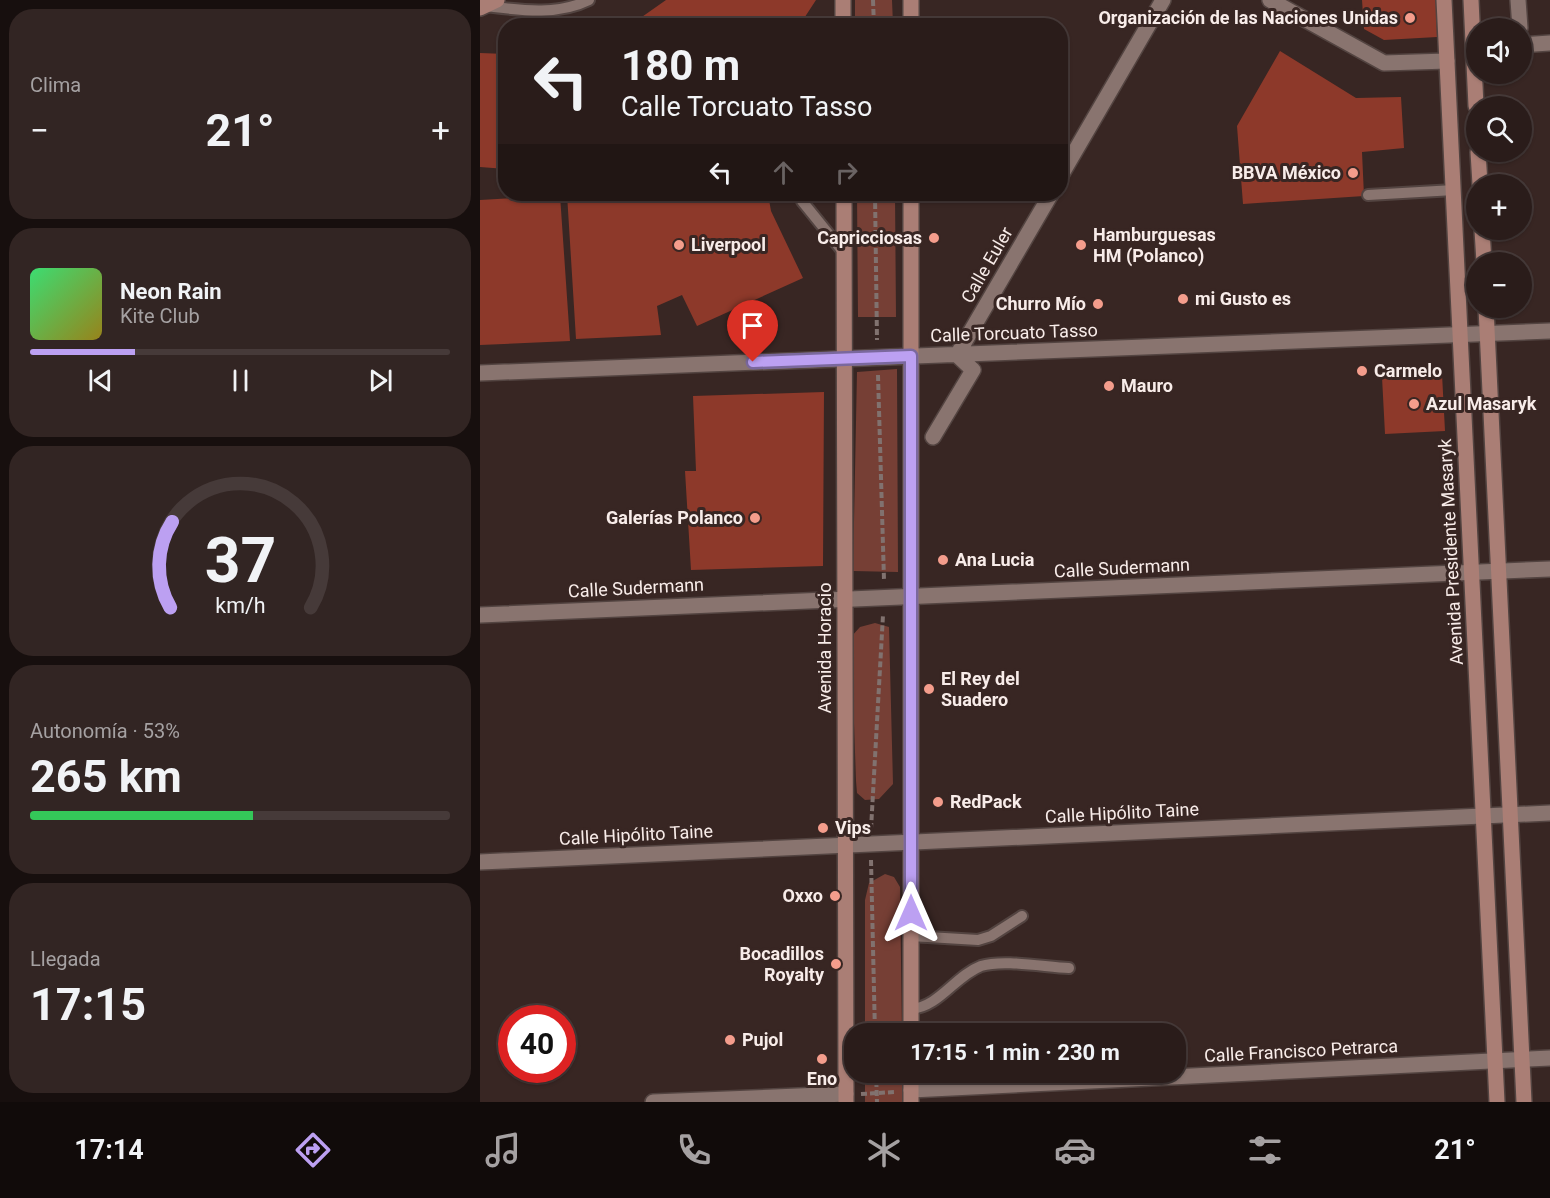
<!DOCTYPE html>
<html lang="es">
<head>
<meta charset="utf-8">
<style>
  body { margin:0; font-family:Roboto,sans-serif; background:#322523; color:#f1f3f6; height:100vh; display:flex; flex-direction:column; font-size:22px; white-space:nowrap }
  * { box-sizing:border-box; margin:0 }
  p { font-size:20px; color:#a5a1a2 }
  .icon { flex:none; width:33px; height:33px; fill:none; stroke:currentColor; stroke-width:2; stroke-linecap:round; stroke-linejoin:round }
  .map { position:relative; flex:1; overflow:hidden }
  .panel { display:flex; flex-direction:column; gap:9px; padding:9px; background:#170f0e; width:480px }
  .panel>* { flex:none }
  .top-card { position:absolute; left:18px; top:18px; width:570px; height:183px; border-radius:24px; box-shadow:0 2px 4px #0004,0 0 0 2px #463a39; background:#2a1c1a; color:#f1f3f6; overflow:hidden }
  .fabs { position:absolute; left:986px; top:18px; display:grid; gap:12px }
  .fabs a { display:grid; place-items:center; width:66px; height:66px; border-radius:50%; background:#2a1c1a; box-shadow:0 2px 4px #0004,0 0 0 2px #463a39; font-size:30px }
  .speed { position:absolute; left:18px; top:1005px; display:flex; gap:12px; font-size:30px; font-weight:700; text-align:center }
  .speed>* { display:grid; place-content:center; width:78px; height:78px; border-radius:50%; background:#2a1c1a; box-shadow:0 2px 4px #0004,0 0 0 2px #463a39; line-height:1 }
  .speed .limit { border:9px solid #d22; background:#fff; color:#111 }
  .pin { position:absolute; display:grid; place-items:center; width:51px; height:51px; color:#fff; margin:-62px -26px; border-radius:50% 50% 50% 0; rotate:-45deg; box-shadow:0 0 6px #0007 }
  .pin .icon { rotate:45deg }
  .me { position:absolute; width:66px; margin:-33px; rotate:0deg; stroke-linejoin:round; filter:drop-shadow(0 0 4px #0008) }
  .turn { display:flex; align-items:center; gap:21px; height:126px; padding:0 24px; font-size:27px }
  .turn .icon { width:78px; height:78px; stroke-width:2.5 }
  .turn b { display:block; font-size:42px; line-height:51px }
  .lanes { display:flex; align-items:center; height:57px; padding:0 24px; background:#0003; justify-content:center; gap:30px; direction:ltr }
  .lanes .off { opacity:.35 }
  .big { font-size:45px; font-weight:700; line-height:1.1 }
  .panel .widget { flex:1; display:flex; flex-direction:column; justify-content:center; gap:9px; min-width:0; padding:0 21px; border-radius:24px; background:#322523 }
  .panel .dial { align-items:center; gap:0 }
  .dial svg { height:156px; overflow:visible; fill:none; stroke:#463a39; stroke-width:7; stroke-linecap:round; text-anchor:middle }
  .dial text { fill:#f1f3f6; stroke:none }
  .song { display:flex; align-items:center; gap:18px }
  .cover { width:72px; height:72px; border-radius:9px; background:linear-gradient(135deg,hsl(140 70% 55%),hsl(50 70% 35%)) }
  .played { height:6px; border-radius:3px; background:linear-gradient(90deg,#bca0f2 25%,#463a39 25%) }
  .keys { display:flex; justify-content:space-around; direction:ltr }
  .heat { display:flex; justify-content:space-between; align-items:center; font-size:33px; direction:ltr }
  .charge { height:9px; border-radius:4px; background:linear-gradient(90deg,#34c759 53%,#463a39 0) }
  .trip { position:absolute; left:364px; top:1023px; width:342px; height:60px; border-radius:24px; background:#2a1c1a; box-shadow:0 2px 4px #0004,0 0 0 2px #463a39; font-weight:700; line-height:60px; text-align:center }
  .tabs { display:flex; height:96px; justify-content:space-around; align-items:center; background:#110b0a; color:#a5a1a2 }
  .tabs .icon { width:42px; height:42px }
  .tabs .selected { color:#bca0f2 }
  .tabs b { font-size:27px; color:#f1f3f6 }
  main { display:flex; flex:1; min-height:0 }
  .map>svg:first-child { display:block }
  .green { fill:#763f35 }
  .building { fill:#8d392a }
  .lines { fill:none; stroke-linecap:round; stroke-linejoin:round }
  .lane-casing { stroke:#534441; stroke-width:14 }
  .street-casing { stroke:#534441; stroke-width:18 }
  .secondary-casing { stroke:#534441; stroke-width:18 }
  .path { stroke:#81726f; stroke-width:4; stroke-dasharray:6 3; stroke-linecap:butt }
  .lane { stroke:#89746f; stroke-width:10 }
  .street { stroke:#89746f; stroke-width:15 }
  .secondary { stroke:#aa7e75; stroke-width:15 }
  .route-casing { stroke:#7a689d; stroke-width:15 }
  .route { stroke:#bca0f2; stroke-width:10 }
  .poi-dot { fill:#f49d8c; stroke:#382623; stroke-width:2 }
  .labels { text-anchor:middle; stroke-width:6; stroke-linejoin:round; paint-order:stroke }
  .poi-label { font-size:18px; font-weight:bold; fill:#f8ece9; stroke:#382623; text-anchor:start }
  .street-label { font-size:18px; fill:#f8ece9; stroke:#382623 }
</style>
</head>
<body>
<main>
<section class="panel">
<div class="widget"><p>Clima</p>
<div class="heat"><a>−</a><b class="big">21°</b><a>+</a></div>
</div>
<div class="widget">
<div class="song"><i class="cover"></i><div><b>Neon Rain</b><p>Kite Club</p></div></div>
<div class="played"></div>
<div class="keys"><svg class="icon" aria-label="previous" viewBox="0 0 24 24"><path d="M18 5L8 12l10 7zM5 5v14"/></svg><svg class="icon" aria-label="pause" viewBox="0 0 24 24"><path d="M8 5v14M16 5v14"/></svg><svg class="icon" aria-label="next" viewBox="0 0 24 24"><path d="M6 5l10 7-10 7zM19 5v14"/></svg></div>
</div>
<div class="widget dial"><svg viewBox="0 0 100 80">
<path d="M14 69A42 42 0 1 1 86 69"/>
<path d="M14 69A42 42 0 0 1 15 25" stroke="#bca0f2"/>
<text x="50" y="56" font-size="32" font-weight="700">37</text>
<text x="50" y="72" font-size="11">km/h</text>
</svg></div>
<div class="widget"><p>Autonomía · 53%</p><b class="big">265 km</b><div class="charge"></div></div>
<div class="widget"><p>Llegada</p><b class="big">17:15</b></div>
</section>
<div class="map">
<svg width="1070" height="1102" viewBox="0 0 1070 1102">
  <rect width="100%" height="100%" fill="#382623"/>
  <!-- green -->
  <path class="green" d="M375 0H412L413 25H375Z
    M377 194H415L416 317H378Z
    M417 369 418 572 373 571 377 372Z
    M395 623 409 627 413 784 399 799 385 800 377 793 376 781 371 637 380 627Z
    M405 874 414 877 420 887 422 1033H385V900L389 883Z
    M385 1073H422V1102H385Z"/>
  <!-- building -->
  <path class="building" d="M186 0H336L319 26H149Z
    M882 0H956L957 37 904 40 884 29Z
    M800 51 876 98 921 97 924 148 882 152 884 196 763 204 757 126Z
    M0 53 26 54V169L0 167Z
    M87 194H288L291 211 323 278 217 326 202 295 177 306 181 335 96 339Z
    M80 195 90 341 0 345V200Z
    M962 374 965 431 905 434 902 377Z
    M344 392 343 566 211 570 205 471H216L213 396Z"/>
  <g class="lines">
    <defs>
      <path id="lane" d="M5 6C39 10 77 16 109 0
        M320 194 322 201 364 253
        M888 195 974 190
        M431 936 498 940 511 936 542 916
        M431 1009C459 1007 475 976 501 966 523 959 565 967 589 968"/>
      <path id="street" d="M790 0 904 63 967 61
        M1038 0 1040 28
        M1041 45 1070 43
        M580 177 683 0
        M0 373 1070 331
        M453 437 493 370 477 355 571 194
        M0 615 1070 569
        M0 862 1070 813
        M431 1090 1070 1058
        M173 1102 366 1094"/>
      <path id="secondary" d="M363 0V26
        M431 0V26
        M964 0 1017 1102
        M991 0 996 106
        M0 8 17 0
        M998 152 1000 184
        M364 194 366 1102
        M431 194V1034
        M1002 230 1004 262
        M1006 308 1044 1102
        M431 1102V1072"/>
    </defs>
    <!-- lane casing -->
    <use href="#lane" class="lane-casing"/>
    <!-- street casing -->
    <use href="#street" class="street-casing"/>
    <!-- secondary casing -->
    <use href="#secondary" class="secondary-casing"/>
    <!-- path -->
    <path class="path" d="M393 0 394 26
      M395 194 397 340
      M398 375 404 580
      M391 829 403 615
      M391 860 395 1034
      M396 1072 397 1102
      M381 1094 415 1092"/>
    <!-- lane -->
    <use href="#lane" class="lane"/>
    <!-- street -->
    <use href="#street" class="street"/>
    <!-- secondary -->
    <use href="#secondary" class="secondary"/>
  </g>
  <g class="lines">
    <defs>
      <path id="route" d="M273 362 431 356V913"/>
    </defs>
    <!-- route casing -->
    <use href="#route" class="route-casing"/>
    <!-- route -->
    <use href="#route" class="route"/>
  </g>
  <!-- markers -->
  <g class="poi-dot">
    <circle cx="930" cy="18" r="6"/>
    <circle cx="873" cy="173" r="6"/>
    <circle cx="454" cy="238" r="6"/>
    <circle cx="199" cy="245" r="6"/>
    <circle cx="601" cy="245" r="6"/>
    <circle cx="703" cy="299" r="6"/>
    <circle cx="618" cy="304" r="6"/>
    <circle cx="882" cy="371" r="6"/>
    <circle cx="629" cy="386" r="6"/>
    <circle cx="934" cy="404" r="6"/>
    <circle cx="275" cy="518" r="6"/>
    <circle cx="463" cy="560" r="6"/>
    <circle cx="449" cy="689" r="6"/>
    <circle cx="458" cy="802" r="6"/>
    <circle cx="343" cy="828" r="6"/>
    <circle cx="355" cy="896" r="6"/>
    <circle cx="356" cy="964" r="6"/>
    <circle cx="250" cy="1040" r="6"/>
    <circle cx="342" cy="1059" r="6"/>
  </g>
  <g class="labels">
    <!-- poi labels -->
    <g class="poi-label">
      <text x="918" y="24" text-anchor="end">Organización de las Naciones Unidas</text>
      <text x="861" y="179" text-anchor="end">BBVA México</text>
      <text x="613" y="241">Hamburguesas<tspan x="613" dy="21">HM (Polanco)</tspan></text>
      <text x="442" y="244" text-anchor="end">Capricciosas</text>
      <text x="211" y="251">Liverpool</text>
      <text x="715" y="305">mi Gusto es</text>
      <text x="606" y="310" text-anchor="end">Churro Mío</text>
      <text x="894" y="377">Carmelo</text>
      <text x="641" y="392">Mauro</text>
      <text x="946" y="410">Azul Masaryk</text>
      <text x="263" y="524" text-anchor="end">Galerías Polanco</text>
      <text x="475" y="566">Ana Lucia</text>
      <text x="461" y="685">El Rey del<tspan x="461" dy="21">Suadero</tspan></text>
      <text x="470" y="808">RedPack</text>
      <text x="355" y="834">Vips</text>
      <text x="343" y="902" text-anchor="end">Oxxo</text>
      <text x="344" y="960" text-anchor="end">Bocadillos<tspan x="344" dy="21">Royalty</tspan></text>
      <text x="262" y="1046">Pujol</text>
      <text x="342" y="1085" text-anchor="middle">Eno</text>
    </g>
    <!-- street labels -->
    <g class="street-label">
      <text transform="translate(507 265) rotate(-60)" y="6">Calle Euler</text>
      <text transform="translate(534 333) rotate(-2)" y="6">Calle Torcuato Tasso</text>
      <text transform="translate(971 552) rotate(-93)" y="6">Avenida Presidente Masaryk</text>
      <text transform="translate(642 568) rotate(-3)" y="6">Calle Sudermann</text>
      <text transform="translate(156 588) rotate(-3)" y="6">Calle Sudermann</text>
      <text transform="translate(345 648) rotate(-90)" y="6">Avenida Horacio</text>
      <text transform="translate(642 813) rotate(-3)" y="6">Calle Hipólito Taine</text>
      <text transform="translate(156 835) rotate(-3)" y="6">Calle Hipólito Taine</text>
      <text transform="translate(821 1051) rotate(-3)" y="6">Calle Francisco Petrarca</text>
    </g>
  </g>
</svg>
<div class="fabs">
<a><svg class="icon" aria-label="sound" viewBox="0 0 24 24"><path d="M4 9h4l5-4v14l-5-4H4zM17 9q2 3 0 6"/></svg></a>
<a><svg class="icon" aria-label="search" viewBox="0 0 24 24"><circle cx="10" cy="10" r="6"/><path d="M15 15l6 6"/></svg></a>
<a>+</a>
<a>−</a>
</div>
<div class="speed"><div class="limit">40</div></div>
<div class="pin" style="left:273px;top:362px;background:#d93025"><svg class="icon" aria-label="arrive" viewBox="0 0 24 24"><path d="M6 21V4h12l-3 4 3 4H6"/></svg></div>
<svg class="me" style="left:431px;top:913px" viewBox="-20 -20 40 40"><path d="M0-17L14 15 0 8-14 15z" fill="#bca0f2" stroke="#fff" stroke-width="4"/></svg>
<div class="trip">17:15 · 1 min · 230 m</div>
<div class="top-card">
<div class="turn"><svg class="icon" aria-label="left" viewBox="0 0 24 24"><path d="M17 20v-9H6M10 6l-5 5 5 5"/></svg><div><b>180 m</b>Calle Torcuato Tasso</div></div>
<div class="lanes"><svg class="icon" aria-label="left" viewBox="0 0 24 24"><path d="M17 20v-9H6M10 6l-5 5 5 5"/></svg><svg class="icon off" aria-label="ahead" viewBox="0 0 24 24"><path d="M12 20V5M6 11l6-6 6 6"/></svg><svg class="icon off" aria-label="right" viewBox="0 0 24 24"><path d="M7 20v-9h11M14 6l5 5-5 5"/></svg></div>
</div>
</div>
</main>
<nav class="tabs">
<b>17:14</b>
<svg class="icon selected" aria-label="directions" viewBox="0 0 24 24"><path d="M12 3l9 9-9 9-9-9zM9 14v-3h6M13 9l2 2-2 2"/></svg>
<svg class="icon" aria-label="music" viewBox="0 0 24 24"><path d="M9 18V5l10-2v13"/><circle cx="6" cy="18" r="3"/><circle cx="16" cy="16" r="3"/></svg>
<svg class="icon" aria-label="phone" viewBox="0 0 24 24"><path d="M5 4h4l2 5-3 2q2 4 5 5l2-3 5 2v4C11 20 4 13 5 4z"/></svg>
<svg class="icon" aria-label="climate" viewBox="0 0 24 24"><path d="M12 3v18M4 7l16 10M4 17L20 7"/></svg>
<svg class="icon" aria-label="car" viewBox="0 0 24 24"><path d="M5 17H2v-5l4-1 3-4h7l3 4 3 1v5h-3M9 17h6M6 11h13"/><circle cx="7" cy="17" r="2"/><circle cx="17" cy="17" r="2"/></svg>
<svg class="icon" aria-label="filters" viewBox="0 0 24 24"><path d="M4 7h16M4 17h16"/><circle cx="9" cy="7" r="2"/><circle cx="15" cy="17" r="2"/></svg>
<b>21°</b>
</nav>
</body>
</html>
